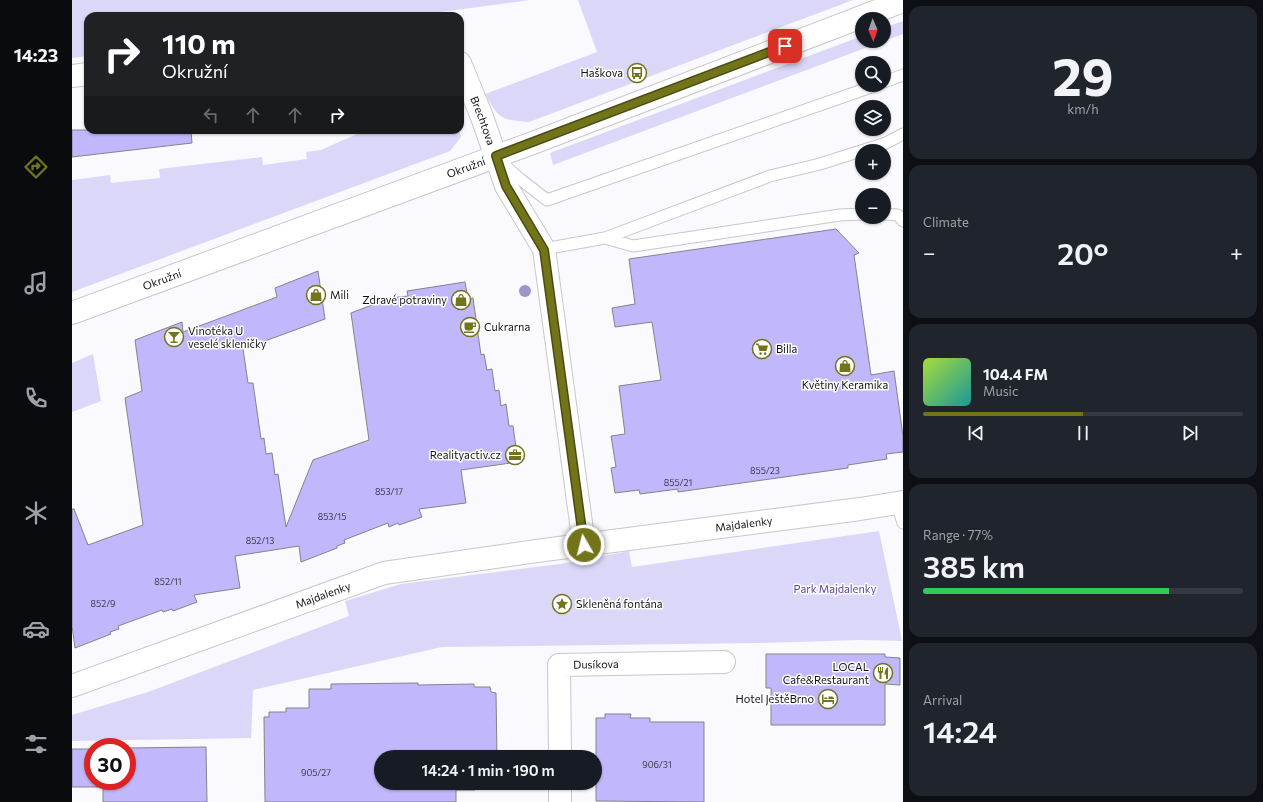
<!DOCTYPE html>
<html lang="en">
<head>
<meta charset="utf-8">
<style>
  body { margin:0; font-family:Commissioner,sans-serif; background:#20242c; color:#f1f3f6; height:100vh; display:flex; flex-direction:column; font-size:15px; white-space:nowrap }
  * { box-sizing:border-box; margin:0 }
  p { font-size:13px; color:#9ea1a6 }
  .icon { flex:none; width:22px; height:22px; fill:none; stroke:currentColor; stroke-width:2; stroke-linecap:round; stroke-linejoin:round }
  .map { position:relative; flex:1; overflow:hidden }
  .side { display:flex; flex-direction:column; gap:6px; padding:6px; background:#0d0f14; width:360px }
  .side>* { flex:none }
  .top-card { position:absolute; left:12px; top:12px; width:380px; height:122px; border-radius:12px; box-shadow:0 1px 3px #0004; background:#202124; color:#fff; overflow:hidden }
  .needle { width:26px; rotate:178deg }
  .tools { position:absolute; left:783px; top:12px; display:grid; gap:8px }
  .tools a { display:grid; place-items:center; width:36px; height:36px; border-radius:50%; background:#171b24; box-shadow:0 1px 3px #0004; font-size:20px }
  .speed { position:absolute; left:12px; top:738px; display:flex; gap:8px; font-size:20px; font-weight:700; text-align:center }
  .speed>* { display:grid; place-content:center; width:52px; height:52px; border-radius:50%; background:#171b24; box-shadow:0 1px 3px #0004; line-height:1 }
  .speed .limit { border:6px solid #d22; background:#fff; color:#111 }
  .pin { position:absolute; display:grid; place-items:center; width:34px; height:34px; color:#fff; margin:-17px; border-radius:8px; box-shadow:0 2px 6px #0006 }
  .me { position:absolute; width:44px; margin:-22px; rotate:352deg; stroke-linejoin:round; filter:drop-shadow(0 0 3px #0008) }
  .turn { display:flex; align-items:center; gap:14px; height:84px; padding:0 12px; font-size:18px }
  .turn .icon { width:52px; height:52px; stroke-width:2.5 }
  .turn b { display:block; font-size:28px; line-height:34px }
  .lanes { display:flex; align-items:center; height:38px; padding:0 12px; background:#0003; justify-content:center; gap:20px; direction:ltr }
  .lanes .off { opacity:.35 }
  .big { font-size:30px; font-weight:600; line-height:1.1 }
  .side .card { flex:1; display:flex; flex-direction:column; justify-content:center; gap:6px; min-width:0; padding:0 14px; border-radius:12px; background:#20242c }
  .side .dial { align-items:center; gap:0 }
  .dial b { font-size:52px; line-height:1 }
  .song { display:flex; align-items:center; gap:12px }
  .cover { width:48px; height:48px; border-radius:6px; background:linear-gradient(135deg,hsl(80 70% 55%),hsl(180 70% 35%)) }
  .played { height:4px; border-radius:2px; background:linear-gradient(90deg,#72741a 50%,#363941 50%) }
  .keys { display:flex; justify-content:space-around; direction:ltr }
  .heat { display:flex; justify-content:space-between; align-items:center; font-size:22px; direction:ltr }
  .charge { height:6px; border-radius:3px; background:linear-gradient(90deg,#34c759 77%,#363941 0) }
  .trip { position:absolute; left:302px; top:750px; width:228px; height:40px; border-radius:20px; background:#171b24; box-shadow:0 1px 3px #0004; font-weight:600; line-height:40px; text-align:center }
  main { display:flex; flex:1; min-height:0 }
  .tabs { display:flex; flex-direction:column; width:72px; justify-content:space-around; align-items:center; background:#090b0e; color:#9ea1a6 }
  .tabs .icon { width:28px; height:28px }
  .tabs .active { color:#72741a }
  .tabs b { font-size:18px; color:#f1f3f6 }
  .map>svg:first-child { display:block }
  .green { fill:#dbd7f9 }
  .building { fill:#c1b7fc; stroke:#848387 }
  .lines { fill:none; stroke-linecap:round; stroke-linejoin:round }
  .lane-casing { stroke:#c8c7cb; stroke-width:13 }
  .street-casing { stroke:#c8c7cb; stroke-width:24 }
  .secondary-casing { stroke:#c8c7cb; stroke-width:24 }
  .lane { stroke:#fff; stroke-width:11 }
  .street { stroke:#fff; stroke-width:22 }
  .secondary { stroke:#fff; stroke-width:22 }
  .tree { fill:#a095c4 }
  .route-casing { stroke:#4a4b11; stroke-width:10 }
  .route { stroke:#72741a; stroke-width:7 }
  .labels { text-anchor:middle; stroke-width:3; stroke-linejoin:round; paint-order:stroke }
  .number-label { font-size:9px; fill:#3e3b4d }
  .poi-label { font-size:11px; fill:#121213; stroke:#fff; text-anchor:end }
  .street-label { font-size:11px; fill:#121213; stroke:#fff }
  .park-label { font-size:11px; fill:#564494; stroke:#fff }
</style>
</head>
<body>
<main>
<nav class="tabs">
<b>14:23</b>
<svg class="icon active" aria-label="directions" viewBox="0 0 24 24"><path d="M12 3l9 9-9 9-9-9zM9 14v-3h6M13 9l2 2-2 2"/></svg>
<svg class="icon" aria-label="music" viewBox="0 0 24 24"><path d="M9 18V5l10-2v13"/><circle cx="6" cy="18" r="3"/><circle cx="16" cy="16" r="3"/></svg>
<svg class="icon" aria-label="phone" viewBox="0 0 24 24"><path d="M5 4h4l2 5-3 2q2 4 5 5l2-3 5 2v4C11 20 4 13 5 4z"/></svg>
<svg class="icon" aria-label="climate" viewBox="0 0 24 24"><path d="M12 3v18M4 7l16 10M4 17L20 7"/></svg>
<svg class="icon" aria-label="car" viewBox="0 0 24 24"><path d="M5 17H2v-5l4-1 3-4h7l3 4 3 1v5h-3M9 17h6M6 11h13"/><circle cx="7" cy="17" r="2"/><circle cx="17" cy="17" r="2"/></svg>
<svg class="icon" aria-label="filters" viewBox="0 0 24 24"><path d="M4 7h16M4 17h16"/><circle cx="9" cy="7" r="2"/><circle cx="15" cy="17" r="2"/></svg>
</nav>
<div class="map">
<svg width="831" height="802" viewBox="0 0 831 802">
  <rect width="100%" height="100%" fill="#faf9fe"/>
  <!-- green -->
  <path class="green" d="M0 0H458L339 16H16V56L0 58Z
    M506 0H781L457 122C429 120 427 119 413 94L525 52Z
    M831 21V34L812 41V28Z
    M790 36V41H812L481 165 478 153Z
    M294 130H387L389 137 378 151 0 292V180L38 175 39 183 88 178 87 169 190 157 191 165 235 159 234 152 249 150Z
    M21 354 29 401 0 412V363Z
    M807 531 830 641 788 640 686 643 370 647 181 690 179 738 0 741V715L76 692 277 616 273 601 329 584 495 563 557 551 560 567Z"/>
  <!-- building -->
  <path class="building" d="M0 130H119L120 143 0 157Z
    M764 229 787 253 782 255 799 375 822 371 831 436V452L814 454 815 459 776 465V468L606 492V489L568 494 567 490 543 493 539 468 544 467 539 436 553 434 547 386 589 380 580 322 543 327 540 308 563 304 557 259Z
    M246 271 253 319 171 349 176 383H181L189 439 192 438 194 454 200 453 203 475 206 474 214 527 241 460 297 440 279 313 318 298 336 296 335 291 393 282 396 299 401 298 409 355 412 354 415 370 420 369 423 391 427 390 429 406 434 404 437 426H441L446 462 389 470 394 503 347 509 350 517 327 525 326 523 317 527 316 523 272 540 273 543 265 546V548L229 562 227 546 163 556 168 588 122 595 125 602 101 611 100 609 91 612 90 610 46 626 47 629 38 632 39 634 3 648 0 626V509H2L16 545 71 525 53 398 70 391 63 340 110 322 111 332 165 312 205 297 203 288Z
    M694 654H813V657L828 658V685L813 684V725H699V688H694Z
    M346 683V685L402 684V687H418L419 692 424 693 425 757H309V783H420V786H403V790H384V802H193L192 717H197V712H214V708H237V689H259V684Z
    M533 714H559L558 718H578V722H632V802L524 801V718H533Z
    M134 747 135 802H31V787H0V749H21V781H55V748Z"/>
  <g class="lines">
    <defs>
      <path id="lane" d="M812 82 831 75
        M430 163 448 179 475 200 805 85
        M812 214 826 215 831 221
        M533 238 561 246 768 215 790 214
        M472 249 533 238 698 176 748 164 814 143 831 134
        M825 504 831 523"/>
      <g id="street">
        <path id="s1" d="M388 63 410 117 434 186 472 249 512 545"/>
        <path d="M0 76 16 74"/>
        <path id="s2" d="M0 686 312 573 472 550 788 509 831 502"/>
        <path id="s3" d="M488 757 487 665 652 662"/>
        <path d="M488 783V802"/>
      </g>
      <g id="secondary">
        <path id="s4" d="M0 313 466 141 831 1"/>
      </g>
    </defs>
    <!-- lane casing -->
    <use href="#lane" class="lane-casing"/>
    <!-- street casing -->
    <use href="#street" class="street-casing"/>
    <!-- secondary casing -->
    <use href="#secondary" class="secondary-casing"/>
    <!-- lane -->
    <use href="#lane" class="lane"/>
    <!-- street -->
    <use href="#street" class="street"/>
    <!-- secondary -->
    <use href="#secondary" class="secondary"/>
  </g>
  <!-- trees -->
  <circle class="tree" cx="453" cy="291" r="6"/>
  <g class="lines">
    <defs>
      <path id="route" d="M512 545 472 250 434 186 424 156 713 46"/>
    </defs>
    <!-- route casing -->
    <use href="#route" class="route-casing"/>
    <!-- route -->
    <use href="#route" class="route"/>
  </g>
  <!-- icons -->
  <defs>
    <symbol id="bus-ring" viewBox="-11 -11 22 22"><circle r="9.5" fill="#fff" stroke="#72741a" stroke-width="1.5"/><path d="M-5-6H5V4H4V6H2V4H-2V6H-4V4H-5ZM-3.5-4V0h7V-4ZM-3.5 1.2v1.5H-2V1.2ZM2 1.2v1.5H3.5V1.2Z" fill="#72741a"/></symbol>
    <symbol id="shop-ring" viewBox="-11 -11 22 22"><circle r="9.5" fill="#fff" stroke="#72741a" stroke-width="1.5"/><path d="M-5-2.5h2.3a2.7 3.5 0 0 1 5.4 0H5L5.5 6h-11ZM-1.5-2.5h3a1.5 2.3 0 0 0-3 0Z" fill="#72741a"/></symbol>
    <symbol id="cafe-ring" viewBox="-11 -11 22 22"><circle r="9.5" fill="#fff" stroke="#72741a" stroke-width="1.5"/><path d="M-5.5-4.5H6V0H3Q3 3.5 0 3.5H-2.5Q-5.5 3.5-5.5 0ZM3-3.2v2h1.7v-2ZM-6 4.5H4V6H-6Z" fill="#72741a"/></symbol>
    <symbol id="bar-ring" viewBox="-11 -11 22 22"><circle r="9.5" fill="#fff" stroke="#72741a" stroke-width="1.5"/><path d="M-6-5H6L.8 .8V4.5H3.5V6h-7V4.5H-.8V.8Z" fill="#72741a"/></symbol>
    <symbol id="supermarket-ring" viewBox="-11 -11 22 22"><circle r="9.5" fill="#fff" stroke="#72741a" stroke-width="1.5"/><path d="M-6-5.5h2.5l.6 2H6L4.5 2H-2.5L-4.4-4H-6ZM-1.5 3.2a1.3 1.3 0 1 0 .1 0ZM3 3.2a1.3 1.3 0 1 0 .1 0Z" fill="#72741a"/></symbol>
    <symbol id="office-ring" viewBox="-11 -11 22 22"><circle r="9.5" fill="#fff" stroke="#72741a" stroke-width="1.5"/><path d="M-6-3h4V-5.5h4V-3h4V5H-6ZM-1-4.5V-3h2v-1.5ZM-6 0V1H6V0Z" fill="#72741a"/></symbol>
    <symbol id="sight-ring" viewBox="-11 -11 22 22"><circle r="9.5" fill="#fff" stroke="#72741a" stroke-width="1.5"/><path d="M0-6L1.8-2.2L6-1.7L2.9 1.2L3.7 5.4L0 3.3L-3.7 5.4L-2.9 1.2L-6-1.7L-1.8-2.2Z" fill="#72741a"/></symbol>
    <symbol id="restaurant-ring" viewBox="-11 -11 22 22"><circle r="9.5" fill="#fff" stroke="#72741a" stroke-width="1.5"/><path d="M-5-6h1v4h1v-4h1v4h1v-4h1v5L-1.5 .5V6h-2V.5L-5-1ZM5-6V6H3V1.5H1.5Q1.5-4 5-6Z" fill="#72741a"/></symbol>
    <symbol id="hotel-ring" viewBox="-11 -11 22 22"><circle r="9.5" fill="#fff" stroke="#72741a" stroke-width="1.5"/><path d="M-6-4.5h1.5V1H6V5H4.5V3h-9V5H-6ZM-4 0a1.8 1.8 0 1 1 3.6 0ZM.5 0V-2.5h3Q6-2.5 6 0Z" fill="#72741a"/></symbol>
  </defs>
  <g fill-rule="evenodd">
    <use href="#bus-ring" x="554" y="62" width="22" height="22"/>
    <use href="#shop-ring" x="233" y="284" width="22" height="22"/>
    <use href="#shop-ring" x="378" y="289" width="22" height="22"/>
    <use href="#cafe-ring" x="387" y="316" width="22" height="22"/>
    <use href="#bar-ring" x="91" y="326" width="22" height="22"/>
    <use href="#supermarket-ring" x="679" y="338" width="22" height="22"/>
    <use href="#shop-ring" x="762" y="355" width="22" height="22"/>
    <use href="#office-ring" x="432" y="444" width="22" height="22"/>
    <use href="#sight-ring" x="479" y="593" width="22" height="22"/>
    <use href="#restaurant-ring" x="800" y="662" width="22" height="22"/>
    <use href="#hotel-ring" x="745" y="688" width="22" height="22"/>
  </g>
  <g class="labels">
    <!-- number labels -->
    <g class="number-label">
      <text x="693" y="474">855/23</text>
      <text x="606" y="486">855/21</text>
      <text x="317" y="495">853/17</text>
      <text x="260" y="520">853/15</text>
      <text x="188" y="544">852/13</text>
      <text x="96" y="585">852/11</text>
      <text x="31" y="607">852/9</text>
      <text x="585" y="768">906/31</text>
      <text x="244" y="776">905/27</text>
    </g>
    <!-- poi labels -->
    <g class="poi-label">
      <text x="551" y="77">Haškova</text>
      <text x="258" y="299" text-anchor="start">Mili</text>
      <text x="375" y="304">Zdravé potraviny</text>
      <text x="412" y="331" text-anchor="start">Cukrarna</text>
      <text x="116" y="335" text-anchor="start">Vinotéka U<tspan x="116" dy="13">veselé skleničky</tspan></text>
      <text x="704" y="353" text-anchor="start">Billa</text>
      <text x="773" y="389" text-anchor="middle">Květiny Keramika</text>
      <text x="429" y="459">Realityactiv.cz</text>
      <text x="504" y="608" text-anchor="start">Skleněná fontána</text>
      <text x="797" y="671">LOCAL<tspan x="797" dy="13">Cafe&amp;Restaurant</tspan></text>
      <text x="742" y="703">Hotel JeštěBrno</text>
    </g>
    <!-- street labels -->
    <g class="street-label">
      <text dy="4" stroke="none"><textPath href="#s1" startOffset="62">Brechtova</textPath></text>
      <text dy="4" stroke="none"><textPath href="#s4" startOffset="420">Okružní</textPath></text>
      <text dy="4" stroke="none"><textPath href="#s4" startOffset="96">Okružní</textPath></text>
      <text dy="4" stroke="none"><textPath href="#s2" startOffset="695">Majdalenky</textPath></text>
      <text dy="4" stroke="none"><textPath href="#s2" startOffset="267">Majdalenky</textPath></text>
      <text dy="4" stroke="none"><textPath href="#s3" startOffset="129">Dusíkova</textPath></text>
    </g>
    <!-- park labels -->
    <g class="park-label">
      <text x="763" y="593">Park Majdalenky</text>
    </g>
  </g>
</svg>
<div class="tools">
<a><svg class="needle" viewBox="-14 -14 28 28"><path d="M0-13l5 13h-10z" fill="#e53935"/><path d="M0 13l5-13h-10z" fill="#9ea1a6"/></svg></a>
<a><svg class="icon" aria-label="search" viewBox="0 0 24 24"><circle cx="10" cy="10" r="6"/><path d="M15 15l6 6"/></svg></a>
<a><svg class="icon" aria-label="layers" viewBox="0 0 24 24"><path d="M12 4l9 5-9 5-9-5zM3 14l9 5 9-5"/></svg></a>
<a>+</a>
<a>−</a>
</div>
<div class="speed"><div class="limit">30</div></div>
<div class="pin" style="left:713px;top:46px;background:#d93025"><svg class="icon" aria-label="arrive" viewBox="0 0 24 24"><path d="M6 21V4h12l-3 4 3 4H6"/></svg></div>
<svg class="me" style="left:512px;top:545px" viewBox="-20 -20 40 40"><circle r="17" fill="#72741a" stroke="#fff" stroke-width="3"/><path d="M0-11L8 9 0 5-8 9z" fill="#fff"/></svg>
<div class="trip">14:24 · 1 min · 190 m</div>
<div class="top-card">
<div class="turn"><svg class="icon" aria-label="right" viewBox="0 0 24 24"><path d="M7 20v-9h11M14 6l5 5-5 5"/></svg><div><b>110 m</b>Okružní</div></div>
<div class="lanes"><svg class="icon off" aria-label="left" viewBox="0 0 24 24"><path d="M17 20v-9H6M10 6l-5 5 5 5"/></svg><svg class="icon off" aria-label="ahead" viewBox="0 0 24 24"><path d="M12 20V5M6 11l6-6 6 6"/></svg><svg class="icon off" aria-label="ahead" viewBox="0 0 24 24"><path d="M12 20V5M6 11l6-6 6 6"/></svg><svg class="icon" aria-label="right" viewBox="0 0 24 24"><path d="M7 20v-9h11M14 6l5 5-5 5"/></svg></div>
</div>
</div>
<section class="side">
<div class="card dial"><b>29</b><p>km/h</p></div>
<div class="card"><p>Climate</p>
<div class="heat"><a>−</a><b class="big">20°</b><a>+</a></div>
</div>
<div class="card">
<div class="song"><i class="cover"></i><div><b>104.4 FM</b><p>Music</p></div></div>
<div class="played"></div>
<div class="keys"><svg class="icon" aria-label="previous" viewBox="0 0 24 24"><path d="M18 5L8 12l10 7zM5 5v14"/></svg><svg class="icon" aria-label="pause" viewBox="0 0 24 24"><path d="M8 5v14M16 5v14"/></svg><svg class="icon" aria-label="next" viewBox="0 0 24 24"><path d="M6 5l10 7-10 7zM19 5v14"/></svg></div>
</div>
<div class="card"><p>Range · 77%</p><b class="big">385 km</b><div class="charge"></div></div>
<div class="card"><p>Arrival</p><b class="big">14:24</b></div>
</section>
</main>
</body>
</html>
